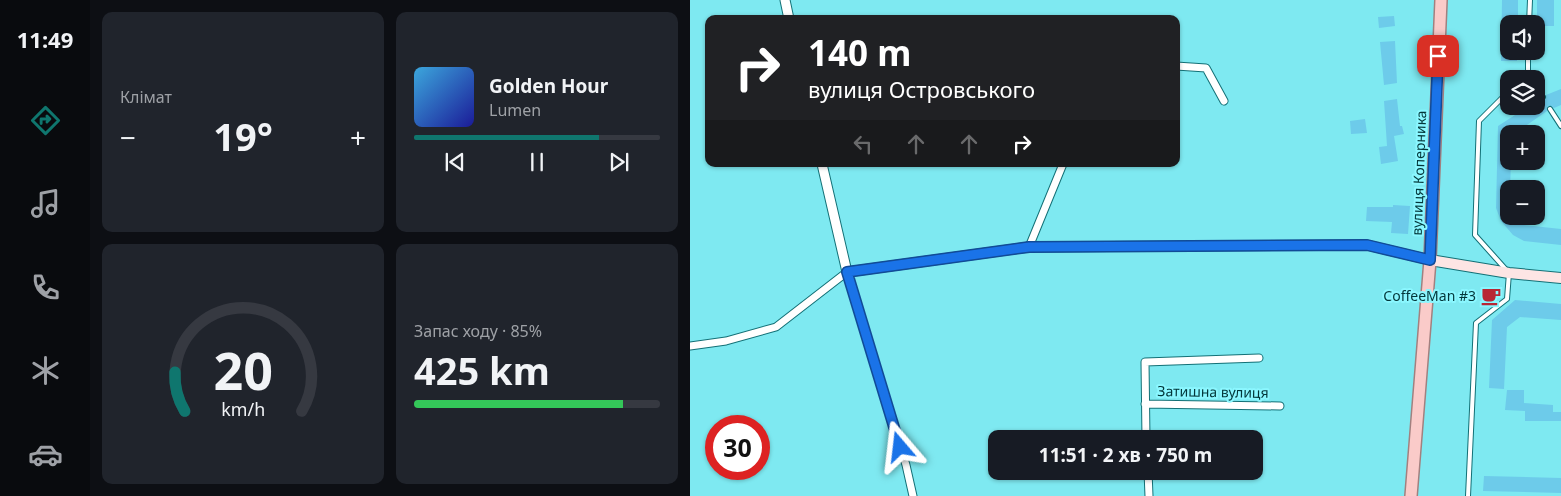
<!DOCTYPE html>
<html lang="uk">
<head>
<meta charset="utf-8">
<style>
  body { margin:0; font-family:"Noto Sans",sans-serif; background:#20242c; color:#f1f3f6; height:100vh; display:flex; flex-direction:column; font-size:19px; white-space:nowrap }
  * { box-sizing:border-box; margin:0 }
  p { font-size:16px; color:#9ea1a6 }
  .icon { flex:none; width:28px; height:28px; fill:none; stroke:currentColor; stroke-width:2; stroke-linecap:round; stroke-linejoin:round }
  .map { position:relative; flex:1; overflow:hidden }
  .panel { display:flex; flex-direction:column; gap:12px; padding:12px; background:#0d0f14; width:600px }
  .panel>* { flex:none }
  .banner { position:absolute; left:15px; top:15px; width:475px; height:152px; border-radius:10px; box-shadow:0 1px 4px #0004; background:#202124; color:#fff; overflow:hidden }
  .buttons { position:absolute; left:810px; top:15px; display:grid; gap:10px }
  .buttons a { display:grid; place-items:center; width:45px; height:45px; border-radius:10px; background:#171b24; box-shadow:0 1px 4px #0004; font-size:25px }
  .speed { position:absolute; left:15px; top:415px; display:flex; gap:10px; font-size:25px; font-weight:700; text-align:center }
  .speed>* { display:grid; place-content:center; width:65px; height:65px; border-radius:50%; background:#171b24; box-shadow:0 1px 4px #0004; line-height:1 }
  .speed .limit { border:8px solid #d22; background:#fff; color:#111 }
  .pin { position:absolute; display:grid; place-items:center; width:42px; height:42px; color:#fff; margin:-21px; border-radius:10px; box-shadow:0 2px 8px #0006 }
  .me { position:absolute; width:55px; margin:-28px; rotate:343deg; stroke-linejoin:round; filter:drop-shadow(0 0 4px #0008) }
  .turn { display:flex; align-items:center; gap:18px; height:105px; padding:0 20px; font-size:22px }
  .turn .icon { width:65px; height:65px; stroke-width:2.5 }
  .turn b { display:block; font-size:35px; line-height:42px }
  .lanes { display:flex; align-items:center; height:48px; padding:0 20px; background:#0003; justify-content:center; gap:25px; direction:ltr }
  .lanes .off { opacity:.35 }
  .big { font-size:38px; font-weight:700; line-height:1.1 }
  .panel .tile { flex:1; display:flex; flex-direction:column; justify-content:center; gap:8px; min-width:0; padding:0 18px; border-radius:10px; background:#20242c }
  .panel .dial { align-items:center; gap:0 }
  .dial svg { height:130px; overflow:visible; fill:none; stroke:#363941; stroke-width:7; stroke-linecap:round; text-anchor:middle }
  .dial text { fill:#f1f3f6; stroke:none }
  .song { display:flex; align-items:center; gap:15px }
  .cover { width:60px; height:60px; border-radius:8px; background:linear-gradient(135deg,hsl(200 70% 55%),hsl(240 70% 35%)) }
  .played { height:5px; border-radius:2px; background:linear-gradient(90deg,#0f766e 75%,#363941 75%) }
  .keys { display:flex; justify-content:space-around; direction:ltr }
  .heat { display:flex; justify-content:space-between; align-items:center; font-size:28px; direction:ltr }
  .charge { height:8px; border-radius:4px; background:linear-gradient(90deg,#34c759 85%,#363941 0) }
  .panel .tiles { flex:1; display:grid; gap:12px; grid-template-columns:repeat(2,1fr) }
  .trip { position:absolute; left:298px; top:430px; width:275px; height:50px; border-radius:10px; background:#171b24; box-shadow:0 1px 4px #0004; font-weight:700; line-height:50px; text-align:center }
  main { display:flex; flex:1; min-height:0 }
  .dock { display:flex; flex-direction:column; width:90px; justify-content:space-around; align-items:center; background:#090b0e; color:#9ea1a6 }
  .dock .icon { width:35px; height:35px }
  .dock .selected { color:#0f766e }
  .dock b { font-size:22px; color:#f1f3f6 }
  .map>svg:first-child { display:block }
  .building { fill:#6dcbea }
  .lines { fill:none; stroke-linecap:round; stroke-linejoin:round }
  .service-casing { stroke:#137076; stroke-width:6 }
  .minor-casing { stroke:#137076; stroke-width:9 }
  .tertiary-casing { stroke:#137076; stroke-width:11 }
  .secondary-casing { stroke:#137076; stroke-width:12 }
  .primary-casing { stroke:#a2807f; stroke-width:14 }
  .service { stroke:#fff; stroke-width:4 }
  .minor { stroke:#fff; stroke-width:7 }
  .tertiary { stroke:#fff; stroke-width:9 }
  .secondary { stroke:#fde5e4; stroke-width:10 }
  .primary { stroke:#facbc9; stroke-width:11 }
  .route-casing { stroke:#114b97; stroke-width:12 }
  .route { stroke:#1a73e8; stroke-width:9 }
  .labels { text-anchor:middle; stroke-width:4; stroke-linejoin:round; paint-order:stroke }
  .street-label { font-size:14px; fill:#033639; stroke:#8bf7ff }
  .poi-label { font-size:14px; fill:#033639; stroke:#8bf7ff; text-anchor:end }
</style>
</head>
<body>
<main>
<nav class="dock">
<b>11:49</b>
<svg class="icon selected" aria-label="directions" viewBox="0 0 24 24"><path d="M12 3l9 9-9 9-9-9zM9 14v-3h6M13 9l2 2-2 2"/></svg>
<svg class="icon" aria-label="music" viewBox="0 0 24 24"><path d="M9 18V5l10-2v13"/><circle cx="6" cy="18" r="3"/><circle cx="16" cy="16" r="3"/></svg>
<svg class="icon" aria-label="phone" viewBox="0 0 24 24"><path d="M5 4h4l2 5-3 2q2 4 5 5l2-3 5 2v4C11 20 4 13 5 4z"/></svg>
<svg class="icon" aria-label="climate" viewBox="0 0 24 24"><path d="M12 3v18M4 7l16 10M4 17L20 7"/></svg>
<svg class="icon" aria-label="car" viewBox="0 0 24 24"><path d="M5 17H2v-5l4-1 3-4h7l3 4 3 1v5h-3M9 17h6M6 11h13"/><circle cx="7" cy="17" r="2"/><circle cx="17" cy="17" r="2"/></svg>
</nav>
<section class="panel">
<div class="tiles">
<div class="tile"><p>Клімат</p>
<div class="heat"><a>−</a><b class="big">19°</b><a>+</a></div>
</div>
<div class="tile">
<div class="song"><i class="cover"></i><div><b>Golden Hour</b><p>Lumen</p></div></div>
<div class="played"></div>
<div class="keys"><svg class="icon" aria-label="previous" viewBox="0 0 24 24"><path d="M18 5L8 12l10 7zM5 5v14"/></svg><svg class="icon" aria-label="pause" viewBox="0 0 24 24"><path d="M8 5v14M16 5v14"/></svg><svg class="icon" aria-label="next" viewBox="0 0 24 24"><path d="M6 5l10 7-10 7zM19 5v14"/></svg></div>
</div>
<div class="tile dial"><svg viewBox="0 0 100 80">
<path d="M14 69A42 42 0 1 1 86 69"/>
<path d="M14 69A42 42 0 0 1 8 45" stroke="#0f766e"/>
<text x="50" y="56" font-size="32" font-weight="700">20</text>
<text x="50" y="72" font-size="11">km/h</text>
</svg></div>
<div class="tile"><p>Запас ходу · 85%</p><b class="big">425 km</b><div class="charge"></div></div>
</div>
</section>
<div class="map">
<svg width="871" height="496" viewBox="0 0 871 496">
  <rect width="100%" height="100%" fill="#7ee9f1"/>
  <!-- building -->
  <path class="building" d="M812 0H828V24H819V51H827V61H811Z
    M847 0H864V26H847Z
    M704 16 705 26 689 28 688 17Z
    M705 41 707 83 694 85 690 42Z
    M871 89V105L864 108 858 106 857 111 824 134H819V161H821L819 216H825L834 225 871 229V245L834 241 823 235 811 221 806 208 808 126 839 106H846V101L850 99 855 100 856 95Z
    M707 99 710 126H712L714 134 704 136 708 161 691 164 689 147 697 146 694 101Z
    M675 119 677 133 661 134 660 121Z
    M703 205 720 206 718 234 701 233 702 222 676 221 677 207H703Z
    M825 300 871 304V320L830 317 817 327 814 389 799 388 802 320Z
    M817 390H834V403L863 405V412H871V421H835V411L815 410Z
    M794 476 871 478V493L793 491Z"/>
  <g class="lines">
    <defs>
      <path id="service" d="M839 24 840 0
        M831 79 838 72V51
        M846 91 853 97
        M860 109 871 126
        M778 496 786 323 817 299 819 273 785 235 789 121 819 91"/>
      <path id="minor" d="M486 66 516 68 534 101
        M339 247 373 164
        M0 346 36 341 86 327 157 272 216 465 223 496
        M455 404 590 406
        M456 439 455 362 569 358
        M458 471 459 496"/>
      <path id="tertiary" d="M95 0 99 19
        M132 164 157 272 339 247 677 245 740 260"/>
      <path id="secondary" d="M740 260 819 273 871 278"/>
      <path id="primary" d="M721 496 740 260 751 0"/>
    </defs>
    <!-- service casing -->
    <use href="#service" class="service-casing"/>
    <!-- minor casing -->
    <use href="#minor" class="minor-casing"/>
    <!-- tertiary casing -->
    <use href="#tertiary" class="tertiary-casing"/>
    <!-- secondary casing -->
    <use href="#secondary" class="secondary-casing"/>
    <!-- primary casing -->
    <use href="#primary" class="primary-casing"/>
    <!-- service -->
    <use href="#service" class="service"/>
    <!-- minor -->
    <use href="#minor" class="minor"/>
    <!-- tertiary -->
    <use href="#tertiary" class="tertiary"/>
    <!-- secondary -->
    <use href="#secondary" class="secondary"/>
    <!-- primary -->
    <use href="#primary" class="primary"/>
  </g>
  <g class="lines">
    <defs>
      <path id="route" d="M210 447 157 272 339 247 677 245 740 260 748 56"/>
    </defs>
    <!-- route casing -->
    <use href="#route" class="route-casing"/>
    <!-- route -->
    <use href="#route" class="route"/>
  </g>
  <!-- icons -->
  <defs>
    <symbol id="cafe-bare" viewBox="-9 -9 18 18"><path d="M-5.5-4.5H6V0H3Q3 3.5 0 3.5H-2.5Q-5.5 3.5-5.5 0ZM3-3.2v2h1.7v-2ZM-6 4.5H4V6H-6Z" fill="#b82734" stroke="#8bf7ff" stroke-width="2.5" paint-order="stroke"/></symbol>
  </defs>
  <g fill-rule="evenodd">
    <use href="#cafe-bare" x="787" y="282" width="28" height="28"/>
  </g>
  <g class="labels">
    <!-- street labels -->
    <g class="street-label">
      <text transform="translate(729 173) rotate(-88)" y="5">вулиця Коперника</text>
      <text transform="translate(523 392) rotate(1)" y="5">Затишна вулиця</text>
    </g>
    <!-- poi labels -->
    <g class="poi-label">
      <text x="786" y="301">CoffeeMan #3</text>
    </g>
  </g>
</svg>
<div class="buttons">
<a><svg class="icon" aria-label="sound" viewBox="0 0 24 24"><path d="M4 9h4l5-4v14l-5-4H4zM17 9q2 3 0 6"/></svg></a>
<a><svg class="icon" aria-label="layers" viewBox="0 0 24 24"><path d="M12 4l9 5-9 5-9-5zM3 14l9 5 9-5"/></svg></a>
<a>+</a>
<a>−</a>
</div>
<div class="speed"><div class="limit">30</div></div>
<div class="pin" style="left:748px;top:56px;background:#d93025"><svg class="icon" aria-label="arrive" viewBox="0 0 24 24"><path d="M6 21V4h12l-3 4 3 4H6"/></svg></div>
<svg class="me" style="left:210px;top:447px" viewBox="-20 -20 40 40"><path d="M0-17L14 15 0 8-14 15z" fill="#1a73e8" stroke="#fff" stroke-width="4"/></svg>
<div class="trip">11:51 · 2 хв · 750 m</div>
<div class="banner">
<div class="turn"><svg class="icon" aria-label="right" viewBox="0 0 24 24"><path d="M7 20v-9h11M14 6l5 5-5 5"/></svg><div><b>140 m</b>вулиця Островського</div></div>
<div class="lanes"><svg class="icon off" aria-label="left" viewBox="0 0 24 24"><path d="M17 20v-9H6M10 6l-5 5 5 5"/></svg><svg class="icon off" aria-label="ahead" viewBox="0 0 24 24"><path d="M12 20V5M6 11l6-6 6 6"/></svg><svg class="icon off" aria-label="ahead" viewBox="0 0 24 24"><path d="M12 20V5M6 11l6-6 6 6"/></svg><svg class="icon" aria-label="right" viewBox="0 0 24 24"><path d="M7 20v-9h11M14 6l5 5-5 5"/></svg></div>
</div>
</div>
</main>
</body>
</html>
